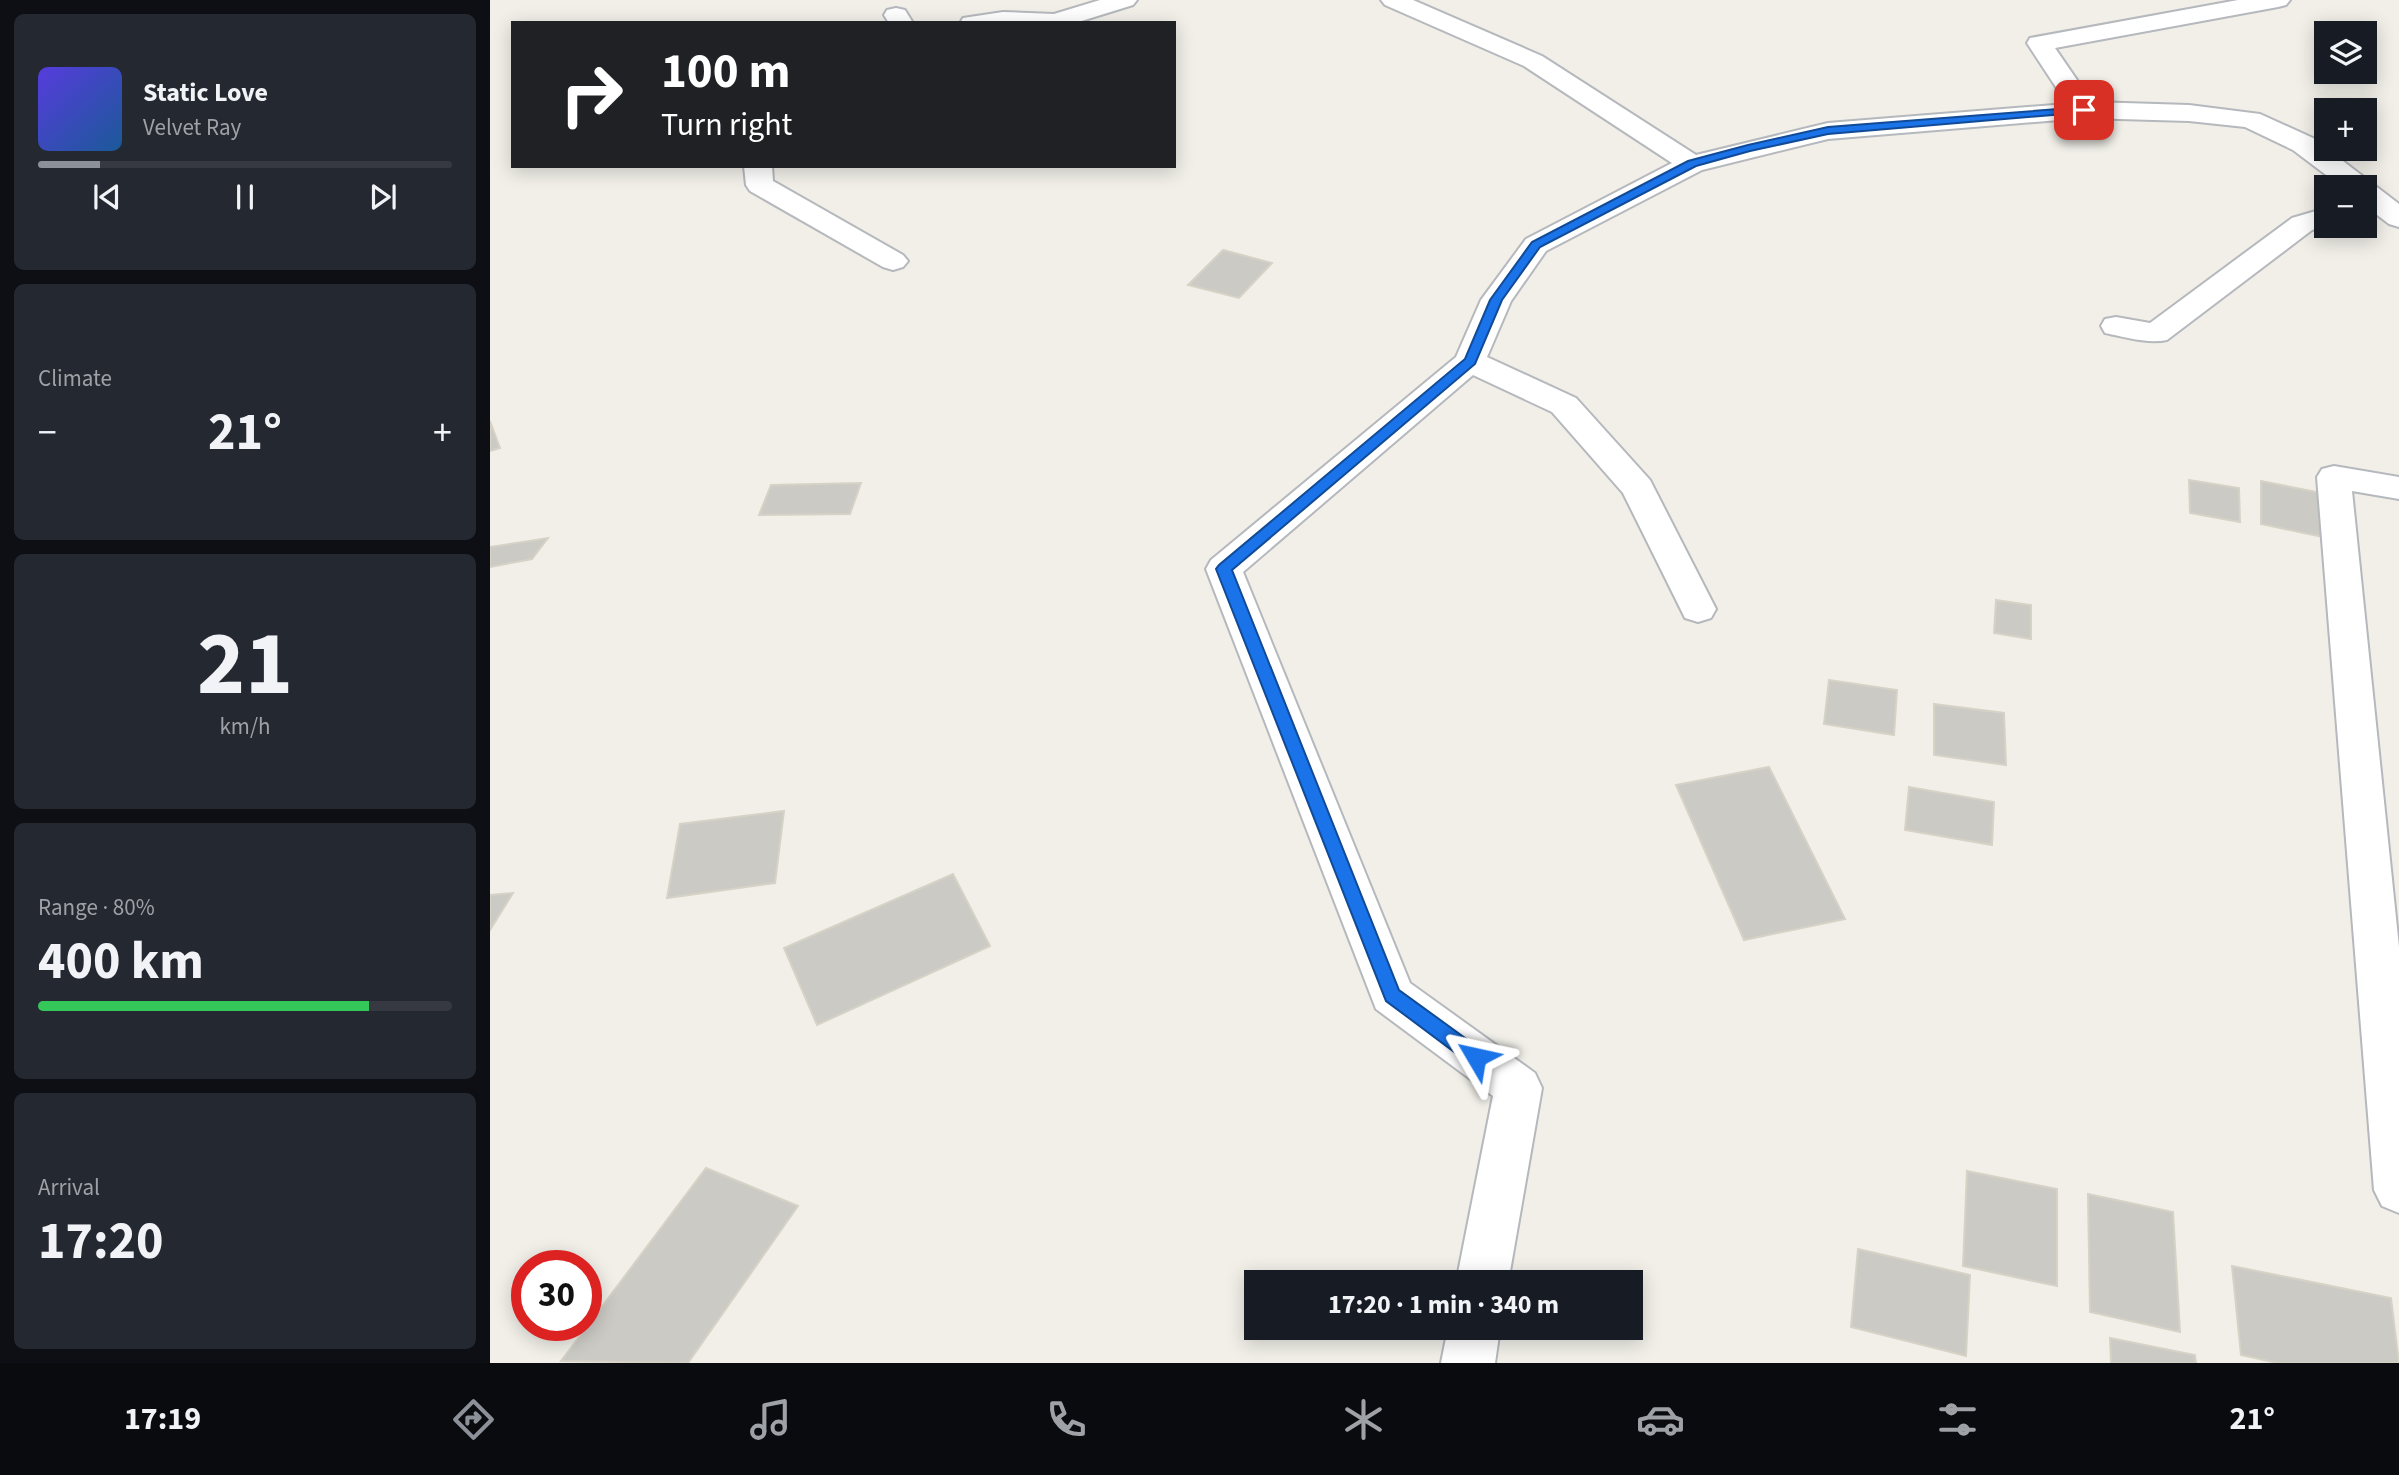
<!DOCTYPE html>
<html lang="en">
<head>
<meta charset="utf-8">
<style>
  body { margin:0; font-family:"Source Sans 3",sans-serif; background:#242831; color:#f1f3f6; height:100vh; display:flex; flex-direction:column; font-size:26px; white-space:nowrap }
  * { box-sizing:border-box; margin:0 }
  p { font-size:23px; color:#9ea1a6 }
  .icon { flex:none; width:38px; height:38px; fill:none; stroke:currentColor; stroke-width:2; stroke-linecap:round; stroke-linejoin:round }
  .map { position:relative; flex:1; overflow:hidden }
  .details { display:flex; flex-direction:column; gap:14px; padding:14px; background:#0d0f14; width:490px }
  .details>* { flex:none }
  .guide { position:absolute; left:21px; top:21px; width:665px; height:147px; border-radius:0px; box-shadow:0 4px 18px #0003; background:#202124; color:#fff; overflow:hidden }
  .buttons { position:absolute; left:1824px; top:21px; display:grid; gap:14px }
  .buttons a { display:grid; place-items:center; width:63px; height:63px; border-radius:0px; background:#171b24; box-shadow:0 4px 18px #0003; font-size:35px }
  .speed { position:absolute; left:21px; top:1250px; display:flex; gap:14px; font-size:35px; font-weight:700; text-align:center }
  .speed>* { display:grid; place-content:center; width:91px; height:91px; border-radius:50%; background:#171b24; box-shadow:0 4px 18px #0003; line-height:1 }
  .speed .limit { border:10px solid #d22; background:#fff; color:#111 }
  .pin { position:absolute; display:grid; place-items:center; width:60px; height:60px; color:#fff; margin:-30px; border-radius:14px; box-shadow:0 4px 10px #0006 }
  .me { position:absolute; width:77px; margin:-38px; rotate:306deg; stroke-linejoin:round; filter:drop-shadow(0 0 5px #0008) }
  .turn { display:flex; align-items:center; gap:24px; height:147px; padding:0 35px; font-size:32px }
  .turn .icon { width:91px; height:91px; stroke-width:2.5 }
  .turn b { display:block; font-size:49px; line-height:60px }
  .big { font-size:52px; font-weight:700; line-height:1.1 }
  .details .card { flex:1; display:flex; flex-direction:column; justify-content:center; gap:10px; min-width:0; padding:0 24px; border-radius:10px; background:#242831 }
  .details .dial { align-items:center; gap:0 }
  .dial b { font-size:91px; line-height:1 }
  .song { display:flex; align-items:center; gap:21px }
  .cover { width:84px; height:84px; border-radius:10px; background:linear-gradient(135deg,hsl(250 70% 55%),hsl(210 70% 35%)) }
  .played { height:7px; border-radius:4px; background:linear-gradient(90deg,#8c9099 15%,#363941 15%) }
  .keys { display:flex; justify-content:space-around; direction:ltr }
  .heat { display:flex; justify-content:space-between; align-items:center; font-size:38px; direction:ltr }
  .charge { height:10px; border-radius:5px; background:linear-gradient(90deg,#34c759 80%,#363941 0) }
  .trip { position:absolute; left:754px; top:1270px; width:399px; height:70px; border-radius:0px; background:#171b24; box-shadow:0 4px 18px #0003; font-weight:700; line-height:70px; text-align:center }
  .tabs { display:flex; height:112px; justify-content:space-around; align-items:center; background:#090b0e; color:#9ea1a6 }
  .tabs .icon { width:49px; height:49px }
  .tabs .selected { color:#8c9099 }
  .tabs b { font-size:32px; color:#f1f3f6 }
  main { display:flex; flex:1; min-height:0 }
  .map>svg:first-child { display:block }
  .building { fill:#cccac5; stroke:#d6d2c6; stroke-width:2 }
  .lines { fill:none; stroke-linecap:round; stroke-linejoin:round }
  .street-casing { stroke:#b5b8bc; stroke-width:4 }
  .street { fill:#fff; fill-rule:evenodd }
  .route { fill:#1a73e8; stroke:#114b97; stroke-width:2 }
</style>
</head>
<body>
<main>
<section class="details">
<div class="card">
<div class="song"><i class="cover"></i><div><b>Static Love</b><p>Velvet Ray</p></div></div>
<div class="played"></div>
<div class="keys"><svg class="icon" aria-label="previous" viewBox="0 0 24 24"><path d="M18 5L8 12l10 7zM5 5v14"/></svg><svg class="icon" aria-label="pause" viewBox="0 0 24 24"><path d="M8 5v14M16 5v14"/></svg><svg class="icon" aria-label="next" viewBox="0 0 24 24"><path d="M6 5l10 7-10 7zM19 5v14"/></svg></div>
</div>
<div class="card"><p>Climate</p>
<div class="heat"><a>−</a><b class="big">21°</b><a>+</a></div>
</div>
<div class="card dial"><b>21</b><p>km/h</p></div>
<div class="card"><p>Range · 80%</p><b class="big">400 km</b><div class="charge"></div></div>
<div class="card"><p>Arrival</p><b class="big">17:20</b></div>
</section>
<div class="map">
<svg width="1909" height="1363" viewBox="0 0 1909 1363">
  <rect width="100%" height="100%" fill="#f1efe8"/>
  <!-- building -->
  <path class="building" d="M733 250 782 263 749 298 698 285Z
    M0 421 10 448 0 451Z
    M1699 480 1749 488 1750 522 1700 513Z
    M1771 481 1832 493 1833 537 1771 524Z
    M371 483 360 514 269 515 281 485Z
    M58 538 42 559 0 567V547Z
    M1506 600 1541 605V639L1504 633Z
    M1339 680 1407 690 1404 735 1334 724Z
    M1444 704 1514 713 1516 765 1444 755Z
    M1279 767 1355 919 1254 940 1186 785Z
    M1419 787 1504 802 1502 845 1415 830Z
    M294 811 285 883 177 898 190 824Z
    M463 874 500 946 327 1025 294 948Z
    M23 893 0 930V895Z
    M216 1168 308 1206 198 1363 71 1361Z
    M1477 1171 1567 1189V1286L1473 1266Z
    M1598 1194 1683 1212 1690 1332 1600 1312Z
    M1368 1249 1480 1275 1476 1356 1361 1327Z
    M1742 1266 1901 1298 1909 1363H1787L1751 1355Z
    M1620 1338 1705 1355 1706 1363H1621Z"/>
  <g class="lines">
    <defs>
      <path id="street" d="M610 0H647L643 5 585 23H470L473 18 513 12 564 14Z
        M891 0H923L1052 56 1206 155 1338 123 1577 104 1537 43 1540 38 1748 0H1800L1796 5 1788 7 1565 48 1602 102 1699 105 1770 114 1823 138 1909 204V227L1899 224 1874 205V187H1852L1803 150 1755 127 1699 121 1594 118 1338 139 1212 170 1056 251 1021 301 997 357 1086 398 1160 480 1226 609 1221 618 1208 622 1195 618 1133 493 1062 412 983 375 753 572 920 983 1045 1073 1052 1088 1018 1283H966L1003 1096 886 1009 716 569 721 560 966 357 991 300 1036 239 1182 163 1034 66 895 5Z
        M406 8 415 10 423 23H399L394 15 397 10Z
        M254 166H282L283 181 413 255 418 261 413 267 403 270 393 267 260 191 256 185Z
        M1836 208V226L1822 230 1677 340C1658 344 1634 337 1615 333L1611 326 1615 319 1626 317 1660 323 1802 218Z
        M1844 466 1909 477V499L1862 491 1909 947V1213L1892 1206 1884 1190 1827 477 1832 469Z
        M958 1328H1010L1005 1363H951Z"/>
    </defs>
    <!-- street casing -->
    <use href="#street" class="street-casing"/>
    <!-- street -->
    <use href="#street" class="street"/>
  </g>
  <!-- route -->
  <path class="route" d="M1594 107 1599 110 1598 112 1338 134 1260 151 1206 166 1050 247 1012 300 985 364 742 570 909 990 993 1051 995 1057 993 1063 986 1065 979 1063 896 1001 726 569 729 565 975 359 1000 300 1042 242 1198 161 1258 145 1338 127Z"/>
</svg>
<div class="buttons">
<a><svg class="icon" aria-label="layers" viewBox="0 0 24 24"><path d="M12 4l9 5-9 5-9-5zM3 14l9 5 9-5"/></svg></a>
<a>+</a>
<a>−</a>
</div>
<div class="speed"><div class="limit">30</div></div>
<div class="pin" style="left:1594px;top:110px;background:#d93025"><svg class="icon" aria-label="arrive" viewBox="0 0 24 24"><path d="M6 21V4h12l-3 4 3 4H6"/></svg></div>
<svg class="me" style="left:986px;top:1057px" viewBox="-20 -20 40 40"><path d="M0-17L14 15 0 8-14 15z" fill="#1a73e8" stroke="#fff" stroke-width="4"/></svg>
<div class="trip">17:20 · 1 min · 340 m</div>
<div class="guide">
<div class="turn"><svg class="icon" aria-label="right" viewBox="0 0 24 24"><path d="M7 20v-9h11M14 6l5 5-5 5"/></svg><div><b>100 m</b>Turn right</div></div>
</div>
</div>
</main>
<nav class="tabs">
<b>17:19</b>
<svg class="icon selected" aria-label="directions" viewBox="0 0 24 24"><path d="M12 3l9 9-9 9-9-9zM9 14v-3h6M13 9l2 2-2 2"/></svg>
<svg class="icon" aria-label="music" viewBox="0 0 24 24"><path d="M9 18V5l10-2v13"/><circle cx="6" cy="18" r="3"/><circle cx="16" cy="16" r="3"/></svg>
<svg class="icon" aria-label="phone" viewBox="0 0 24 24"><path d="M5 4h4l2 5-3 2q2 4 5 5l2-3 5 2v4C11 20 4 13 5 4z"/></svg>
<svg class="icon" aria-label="climate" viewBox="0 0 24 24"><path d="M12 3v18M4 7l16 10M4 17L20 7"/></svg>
<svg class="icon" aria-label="car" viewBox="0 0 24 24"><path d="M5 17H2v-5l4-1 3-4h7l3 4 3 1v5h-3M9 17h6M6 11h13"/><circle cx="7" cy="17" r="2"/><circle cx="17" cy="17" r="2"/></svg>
<svg class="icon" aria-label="filters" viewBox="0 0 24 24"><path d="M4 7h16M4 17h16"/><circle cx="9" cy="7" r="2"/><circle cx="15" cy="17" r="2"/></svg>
<b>21°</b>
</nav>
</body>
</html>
